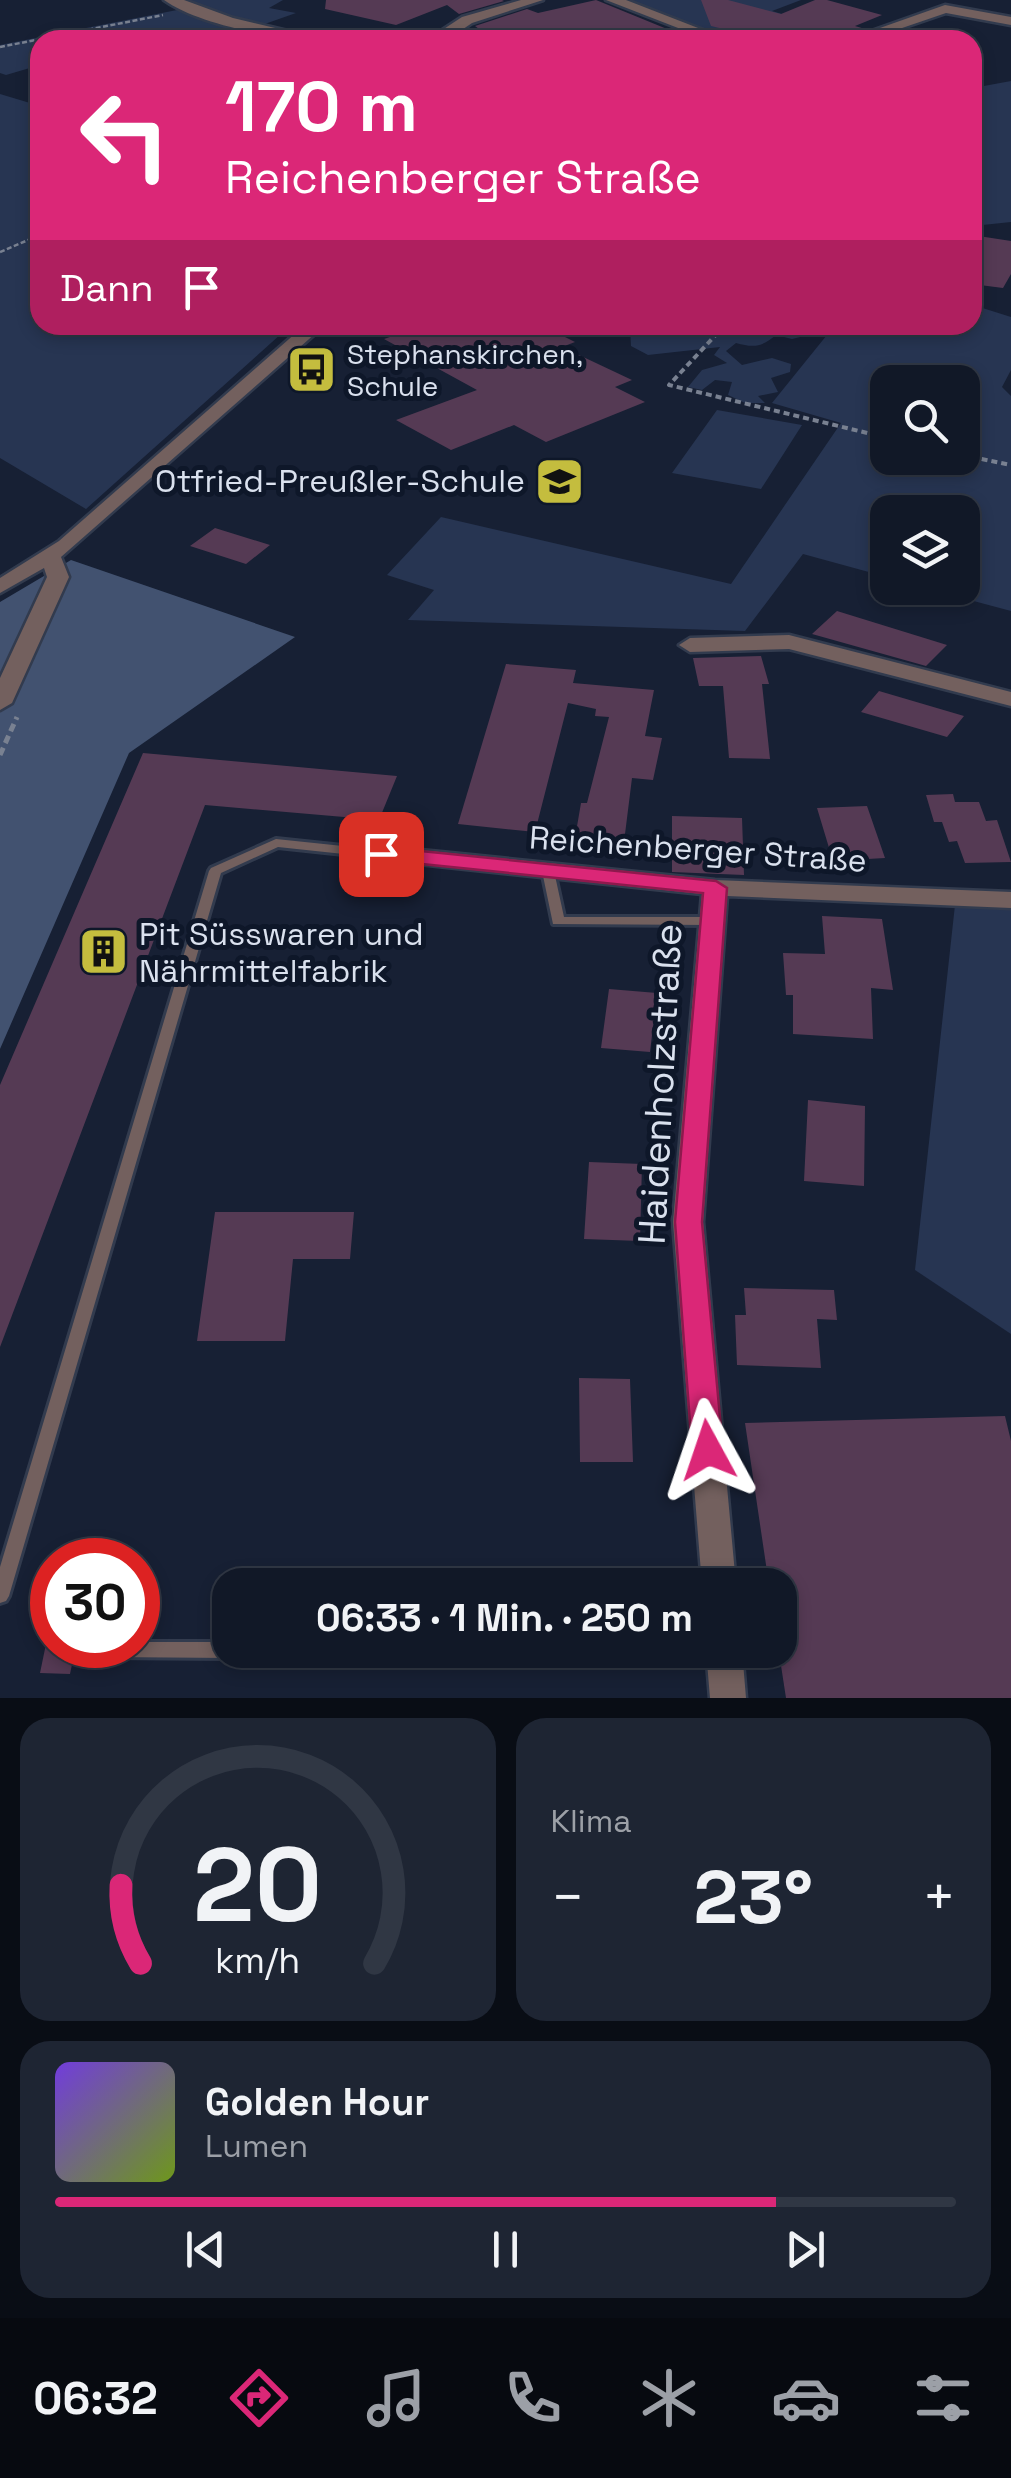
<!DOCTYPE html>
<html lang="de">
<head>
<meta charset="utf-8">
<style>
  body { margin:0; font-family:"Space Grotesk",sans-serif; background:#1e2533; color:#f1f3f6; height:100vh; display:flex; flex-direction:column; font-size:38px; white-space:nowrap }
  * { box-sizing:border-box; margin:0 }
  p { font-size:32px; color:#9ca0a7 }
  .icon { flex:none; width:55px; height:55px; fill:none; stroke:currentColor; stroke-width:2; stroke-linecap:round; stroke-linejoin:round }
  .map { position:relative; height:1698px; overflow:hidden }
  .panel { display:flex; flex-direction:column; gap:20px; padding:20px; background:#090d15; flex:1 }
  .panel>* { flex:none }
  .guide { position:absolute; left:30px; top:30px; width:952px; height:305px; border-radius:30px; box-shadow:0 5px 15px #0003,0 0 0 2px #303744; background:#db2777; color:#fff; overflow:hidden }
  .controls { position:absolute; left:870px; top:365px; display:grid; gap:20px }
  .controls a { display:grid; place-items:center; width:110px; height:110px; border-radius:20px; background:#111827; box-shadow:0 5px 15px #0003,0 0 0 2px #303744; font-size:50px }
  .speed { position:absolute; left:30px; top:1538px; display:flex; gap:20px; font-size:50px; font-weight:700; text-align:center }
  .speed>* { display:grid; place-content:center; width:130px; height:130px; border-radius:50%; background:#111827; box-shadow:0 5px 15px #0003,0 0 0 2px #303744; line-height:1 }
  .speed .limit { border:15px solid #d22; background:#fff; color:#111 }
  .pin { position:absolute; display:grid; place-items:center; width:85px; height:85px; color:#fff; margin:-42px; border-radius:20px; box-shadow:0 5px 15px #0006 }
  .me { position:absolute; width:110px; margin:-55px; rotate:355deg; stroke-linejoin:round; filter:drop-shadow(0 0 8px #0008) }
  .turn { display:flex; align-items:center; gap:35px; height:210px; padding:0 30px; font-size:45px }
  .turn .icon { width:130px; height:130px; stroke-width:2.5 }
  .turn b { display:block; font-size:70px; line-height:85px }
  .then { display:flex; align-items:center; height:95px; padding:0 30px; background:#0003; gap:20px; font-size:38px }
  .big { font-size:75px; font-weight:800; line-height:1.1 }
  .panel .card { flex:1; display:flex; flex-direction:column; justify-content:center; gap:15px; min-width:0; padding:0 35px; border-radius:30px; background:#1e2533 }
  .panel .dial { align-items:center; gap:0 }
  .dial svg { height:260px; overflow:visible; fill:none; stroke:#303744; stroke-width:7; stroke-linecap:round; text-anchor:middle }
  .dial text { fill:#f1f3f6; stroke:none }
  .song { display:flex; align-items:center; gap:30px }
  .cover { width:120px; height:120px; border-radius:15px; background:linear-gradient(135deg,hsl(260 70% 55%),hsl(80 70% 35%)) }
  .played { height:10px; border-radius:5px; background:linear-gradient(90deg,#db2777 80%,#303744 80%) }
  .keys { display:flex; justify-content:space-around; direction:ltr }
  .heat { display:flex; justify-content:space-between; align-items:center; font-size:55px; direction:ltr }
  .panel .tiles { flex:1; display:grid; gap:20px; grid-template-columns:1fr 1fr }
  .card:last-child { grid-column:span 2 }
  .trip { position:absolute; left:212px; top:1568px; width:585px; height:100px; border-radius:30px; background:#111827; box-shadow:0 5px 15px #0003,0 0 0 2px #303744; font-weight:800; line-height:100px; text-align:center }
  .menu { display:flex; height:160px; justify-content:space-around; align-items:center; background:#070a10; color:#9ca0a7 }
  .menu .icon { width:70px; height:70px }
  .menu .current { color:#db2777 }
  .menu b { font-size:45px; color:#f1f3f6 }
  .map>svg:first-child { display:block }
  .green { fill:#273552; fill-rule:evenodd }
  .forest { fill:#425270 }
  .building { fill:#553a54 }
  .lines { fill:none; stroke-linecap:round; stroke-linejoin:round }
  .lane-casing { stroke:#323b4e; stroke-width:6 }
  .street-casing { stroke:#323b4e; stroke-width:5 }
  .path-far2 { stroke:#798191; stroke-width:2.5; stroke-dasharray:5 2.5; stroke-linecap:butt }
  .path-far1 { stroke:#798191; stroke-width:4; stroke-dasharray:6 4; stroke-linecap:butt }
  .path { stroke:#798191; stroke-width:5; stroke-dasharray:8 5; stroke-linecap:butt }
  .lane { fill:#73605e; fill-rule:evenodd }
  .street { fill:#73605e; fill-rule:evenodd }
  .route { fill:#db2777; stroke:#8e194d; stroke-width:2.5 }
  .labels { text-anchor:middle; stroke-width:10; stroke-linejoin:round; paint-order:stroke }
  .far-poi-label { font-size:28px; fill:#dae1ee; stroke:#0e1729; text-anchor:start }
  .poi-label { font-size:32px; fill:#dae1ee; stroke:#0e1729; text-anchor:end }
  .street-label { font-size:32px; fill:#dae1ee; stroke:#0e1729 }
  .near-street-label { font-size:38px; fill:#dae1ee; stroke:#0e1729 }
</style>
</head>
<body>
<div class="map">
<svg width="1011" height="1698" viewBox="0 0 1011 1698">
  <rect width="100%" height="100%" fill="#172034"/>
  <!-- green -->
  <path class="green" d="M179 0H283L269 8 296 13 259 26Z
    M624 0H801L772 11 855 36 843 40H734Z
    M177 10 295 40H205L192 35 40 40V65L6 75 0 73V45Z
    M1011 81V222L973 226V88Z
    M0 94 40 106V325H291L86 509 0 458Z
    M973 305 1011 317V370L1002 387 1011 396V611L925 588H962V512H888L887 577 803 554 745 631 408 620 434 590 387 575 441 517 731 584 841 423 772 403 835 325H972ZM888 382H962V458H888Z
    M635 325H824L825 331 792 339 776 335C762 347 754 348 736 343L726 351 742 365 772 358 791 364 790 372 771 378 778 392 758 396 765 403H745L728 395 732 382 715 380 702 390 688 387 702 370 727 363 714 355 720 347 648 355 631 346 630 327Z
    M717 410 802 425 761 489 672 473Z
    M955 905 1011 907V1334L915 1270Z"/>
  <!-- forest -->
  <path class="forest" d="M71 560 295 637 129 753 0 1049V602Z"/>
  <!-- building -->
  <path class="building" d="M326 0H502L504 1 459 14 447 5 396 25 325 9Z
    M596 0 694 40H494L475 26 527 9 538 13Z
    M701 0H728L781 14 815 0H827L882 15 855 26 865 29 842 40H769L711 26Z
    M972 235 1011 241V274L1003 288 972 284Z
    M425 325H541L575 342 562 347 632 380 615 387 645 402 546 442 514 425 451 450 396 420 477 390 384 339Z
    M215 528 270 545 246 564 190 546Z
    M837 611 947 645 926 666 812 634Z
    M761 656 769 684H762L770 759 729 758 723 686H699L693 658Z
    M506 664 576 670 573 683 654 690 645 736 662 738 653 780 632 778 624 842 575 838 581 803H587L609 717 595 716 596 709 568 703 535 832 458 824Z
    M879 691 964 716 947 737 861 712Z
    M143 753 397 776 379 820 205 805 0 1347V1085Z
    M953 794 955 802H979L986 821 997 820 1011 862 965 863 957 841 949 842 942 822H934L926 795Z
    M867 806 885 858 833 861 817 808Z
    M672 816 742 818 744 875 672 872Z
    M822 916 882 919 893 990 871 988 873 1039 793 1034V995H786L783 953 825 954Z
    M609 989 657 993 650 1052 601 1048Z
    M808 1100 865 1106 864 1186 804 1181Z
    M589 1162 642 1164 640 1241 584 1239Z
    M215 1212H354L350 1259H293L285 1341H197Z
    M744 1288 834 1290 837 1320 817 1319 821 1368 737 1365 735 1315H746Z
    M579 1378 630 1379 633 1462H580Z
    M1005 1416 1011 1441V1698H786L780 1659V1585H769L745 1423Z
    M46 1644 76 1645 70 1674 40 1673Z"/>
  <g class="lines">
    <defs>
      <path id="lane" d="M276 839 381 850 387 854 381 858 278 847 221 873 9 1596 6 1601 0 1603V1567L209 871 211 868Z
        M548 867 554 871 564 917H710L716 921 710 925 553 924 542 871Z
        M138 1642H230V1650H239L236 1655 230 1658 108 1657 102 1654 99 1649 101 1645H138Z
        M248 1650H729L731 1654 728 1659 722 1662 257 1658 251 1655Z"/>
      <path id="street" d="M164 0H184L233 18 326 40C281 40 201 26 164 0Z
        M521 0H543L472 23 447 40H427L462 17Z
        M606 0H626L729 40H709Z
        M945 5 1011 17V25L946 13 867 40H846Z
        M305 325H325L61 557 69 577 12 703 0 710V678L47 577 44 568 0 593V578L59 541Z
        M789 635 1011 692V706L789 649 690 652 679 645 690 638Z
        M381 846 715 880 1011 892V908L727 896 703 1222 736 1585H702L673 1222 702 894 372 859 368 854 372 849Z
        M706 1650H742L746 1698H710Z"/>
    </defs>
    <!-- lane casing -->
    <use href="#lane" class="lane-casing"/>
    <!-- street casing -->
    <use href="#street" class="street-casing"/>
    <!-- path-far2 -->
    <path class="path-far2" d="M0 47 163 15
      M0 252 40 235"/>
    <!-- path-far1 -->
    <path class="path-far1" d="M725 325 669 385 888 438
      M962 455 1011 465"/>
    <!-- path -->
    <path class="path" d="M0 755 17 717"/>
    <!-- lane -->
    <use href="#lane" class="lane"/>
    <!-- street -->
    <use href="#street" class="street"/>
  </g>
  <!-- route -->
  <path class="route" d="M381 847 716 881 727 888 702 1222 723 1450 718 1458H697L692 1450 675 1222 703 893 373 859V849Z"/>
  <!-- icons -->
  <defs>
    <symbol id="bus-square" viewBox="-11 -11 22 22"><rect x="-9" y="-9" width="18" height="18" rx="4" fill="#c4bd3e" stroke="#0e1729"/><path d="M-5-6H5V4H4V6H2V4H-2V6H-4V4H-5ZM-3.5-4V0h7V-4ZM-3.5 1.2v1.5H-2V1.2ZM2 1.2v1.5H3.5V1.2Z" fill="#111"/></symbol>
    <symbol id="school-square" viewBox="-11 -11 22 22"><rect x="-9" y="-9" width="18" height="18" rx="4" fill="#c4bd3e" stroke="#0e1729"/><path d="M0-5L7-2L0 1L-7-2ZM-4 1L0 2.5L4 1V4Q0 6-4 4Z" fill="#111"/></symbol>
    <symbol id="building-square" viewBox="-11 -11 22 22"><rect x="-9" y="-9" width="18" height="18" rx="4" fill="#c4bd3e" stroke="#0e1729"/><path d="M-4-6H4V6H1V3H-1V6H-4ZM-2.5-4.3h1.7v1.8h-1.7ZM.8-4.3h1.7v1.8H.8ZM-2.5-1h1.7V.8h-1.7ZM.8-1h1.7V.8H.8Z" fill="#111"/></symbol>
  </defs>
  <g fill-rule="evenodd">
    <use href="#bus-square" x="284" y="342" width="55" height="55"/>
    <use href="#school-square" x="532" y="454" width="55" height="55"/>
    <use href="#building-square" x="76" y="924" width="55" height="55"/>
  </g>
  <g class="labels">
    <!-- far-poi labels -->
    <g class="far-poi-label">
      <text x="347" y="364">Stephanskirchen,<tspan x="347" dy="32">Schule</tspan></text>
    </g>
    <!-- poi labels -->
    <g class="poi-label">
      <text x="525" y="492">Otfried-Preußler-Schule</text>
      <text x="139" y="945" text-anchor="start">Pit Süsswaren und<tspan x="139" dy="37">Nährmittelfabrik</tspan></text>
    </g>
    <!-- street labels -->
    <g class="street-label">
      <text transform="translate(698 849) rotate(4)" y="11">Reichenberger Straße</text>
    </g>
    <!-- near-street labels -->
    <g class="near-street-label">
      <text transform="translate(660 1084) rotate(-87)" y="13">Haidenholzstraße</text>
    </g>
  </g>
</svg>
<div class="controls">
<a><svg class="icon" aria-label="search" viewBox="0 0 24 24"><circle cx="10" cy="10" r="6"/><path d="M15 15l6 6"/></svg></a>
<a><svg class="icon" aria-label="layers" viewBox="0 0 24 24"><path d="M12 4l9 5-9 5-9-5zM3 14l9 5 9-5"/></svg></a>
</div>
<div class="speed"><div class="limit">30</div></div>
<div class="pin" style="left:381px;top:854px;background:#d93025"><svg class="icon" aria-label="arrive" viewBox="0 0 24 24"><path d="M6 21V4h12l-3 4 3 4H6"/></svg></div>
<svg class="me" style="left:708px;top:1450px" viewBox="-20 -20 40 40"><path d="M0-17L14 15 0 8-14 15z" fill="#db2777" stroke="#fff" stroke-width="4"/></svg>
<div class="trip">06:33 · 1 Min. · 250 m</div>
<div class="guide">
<div class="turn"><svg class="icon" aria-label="left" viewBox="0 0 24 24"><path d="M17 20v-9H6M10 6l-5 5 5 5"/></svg><div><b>170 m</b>Reichenberger Straße</div></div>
<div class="then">Dann<svg class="icon" aria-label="arrive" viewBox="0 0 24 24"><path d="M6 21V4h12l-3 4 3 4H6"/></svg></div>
</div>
</div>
<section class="panel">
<div class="tiles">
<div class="card dial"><svg viewBox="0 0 100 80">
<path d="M14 69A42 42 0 1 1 86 69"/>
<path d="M14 69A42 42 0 0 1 8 45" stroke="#db2777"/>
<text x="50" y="56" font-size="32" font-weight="700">20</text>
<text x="50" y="72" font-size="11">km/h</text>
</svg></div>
<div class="card"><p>Klima</p>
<div class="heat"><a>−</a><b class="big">23°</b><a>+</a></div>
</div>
<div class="card">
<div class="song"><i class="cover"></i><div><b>Golden Hour</b><p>Lumen</p></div></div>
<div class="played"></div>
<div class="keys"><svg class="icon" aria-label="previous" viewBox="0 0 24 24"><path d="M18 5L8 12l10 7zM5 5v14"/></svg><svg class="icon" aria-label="pause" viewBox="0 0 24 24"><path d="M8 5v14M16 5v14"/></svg><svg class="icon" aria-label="next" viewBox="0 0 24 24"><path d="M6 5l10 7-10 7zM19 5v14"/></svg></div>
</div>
</div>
</section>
<nav class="menu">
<b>06:32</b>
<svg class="icon current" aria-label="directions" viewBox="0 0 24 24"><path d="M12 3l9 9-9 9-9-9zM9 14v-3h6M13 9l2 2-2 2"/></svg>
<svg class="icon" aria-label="music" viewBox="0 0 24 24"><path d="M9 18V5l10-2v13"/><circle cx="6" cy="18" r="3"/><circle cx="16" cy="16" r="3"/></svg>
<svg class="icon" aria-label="phone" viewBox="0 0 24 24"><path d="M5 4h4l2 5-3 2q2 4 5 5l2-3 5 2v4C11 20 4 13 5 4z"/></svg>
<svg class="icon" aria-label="climate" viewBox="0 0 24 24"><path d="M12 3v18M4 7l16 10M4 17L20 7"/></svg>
<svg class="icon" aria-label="car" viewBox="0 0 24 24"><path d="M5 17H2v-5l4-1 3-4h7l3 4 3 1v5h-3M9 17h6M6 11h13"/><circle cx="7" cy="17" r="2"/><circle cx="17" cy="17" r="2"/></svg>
<svg class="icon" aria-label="filters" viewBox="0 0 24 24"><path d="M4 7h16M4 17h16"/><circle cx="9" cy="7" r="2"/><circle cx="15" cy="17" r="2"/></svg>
</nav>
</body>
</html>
